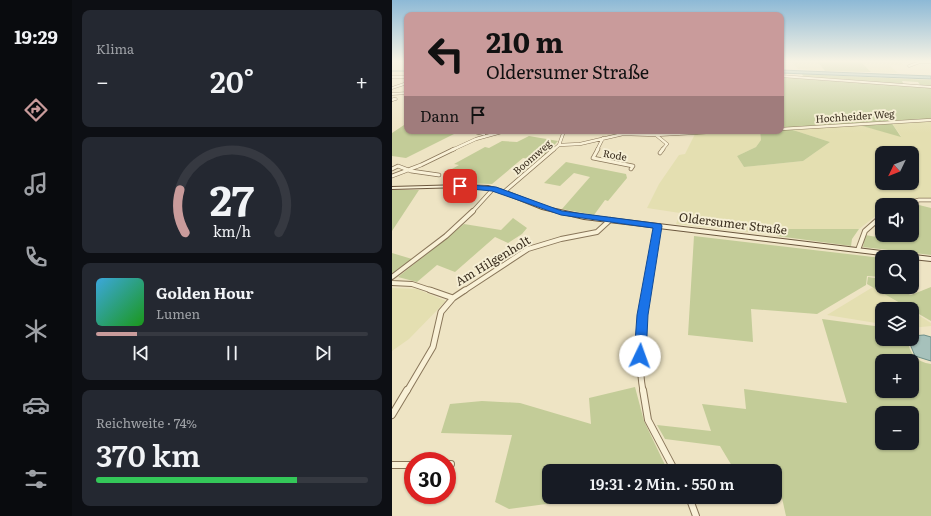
<!DOCTYPE html>
<html lang="de">
<head>
<meta charset="utf-8">
<style>
  body { margin:0; font-family:Literata,serif; background:#242831; color:#f1f3f6; height:100vh; display:flex; flex-direction:column; font-size:15px; white-space:nowrap }
  * { box-sizing:border-box; margin:0 }
  p { font-size:13px; color:#9ea1a6 }
  .icon { flex:none; width:22px; height:22px; fill:none; stroke:currentColor; stroke-width:2; stroke-linecap:round; stroke-linejoin:round }
  .map { position:relative; flex:1; overflow:hidden }
  .panel { display:flex; flex-direction:column; gap:10px; padding:10px; background:#0d0f14; width:320px }
  .panel>* { flex:none }
  .guide { position:absolute; left:12px; top:12px; width:380px; height:122px; border-radius:8px; box-shadow:0 1px 3px #0004; background:#c99b9b; color:#111; overflow:hidden }
  .needle { width:26px; rotate:227deg }
  .fabs { position:absolute; left:483px; top:146px; display:grid; gap:8px }
  .fabs a { display:grid; place-items:center; width:44px; height:44px; border-radius:8px; background:#171b24; box-shadow:0 1px 3px #0004; font-size:20px }
  .speed { position:absolute; left:12px; top:452px; display:flex; gap:8px; font-size:20px; font-weight:700; text-align:center }
  .speed>* { display:grid; place-content:center; width:52px; height:52px; border-radius:50%; background:#171b24; box-shadow:0 1px 3px #0004; line-height:1 }
  .speed .limit { border:6px solid #d22; background:#fff; color:#111 }
  .pin { position:absolute; display:grid; place-items:center; width:34px; height:34px; color:#fff; margin:-17px; border-radius:8px; box-shadow:0 2px 6px #0006 }
  .me { position:absolute; width:44px; margin:-22px; rotate:3deg; stroke-linejoin:round; filter:drop-shadow(0 0 3px #0008) }
  .turn { display:flex; align-items:center; gap:14px; height:84px; padding:0 16px; font-size:18px }
  .turn .icon { width:52px; height:52px; stroke-width:2.5 }
  .turn b { display:block; font-size:28px; line-height:34px }
  .then { display:flex; align-items:center; height:38px; padding:0 16px; background:#0003; gap:8px; font-size:15px }
  .big { font-size:30px; font-weight:600; line-height:1.1 }
  .panel .widget { flex:1; display:flex; flex-direction:column; justify-content:center; gap:6px; min-width:0; padding:0 14px; border-radius:8px; background:#242831 }
  .panel .dial { align-items:center; gap:0 }
  .dial svg { height:104px; overflow:visible; fill:none; stroke:#363941; stroke-width:7; stroke-linecap:round; text-anchor:middle }
  .dial text { fill:#f1f3f6; stroke:none }
  .song { display:flex; align-items:center; gap:12px }
  .cover { width:48px; height:48px; border-radius:6px; background:linear-gradient(135deg,hsl(200 70% 55%),hsl(120 70% 35%)) }
  .played { height:4px; border-radius:2px; background:linear-gradient(90deg,#c99b9b 15%,#363941 15%) }
  .keys { display:flex; justify-content:space-around; direction:ltr }
  .heat { display:flex; justify-content:space-between; align-items:center; font-size:22px; direction:ltr }
  .charge { height:6px; border-radius:3px; background:linear-gradient(90deg,#34c759 74%,#363941 0) }
  .trip { position:absolute; left:150px; top:464px; width:240px; height:40px; border-radius:8px; background:#171b24; box-shadow:0 1px 3px #0004; font-weight:600; line-height:40px; text-align:center }
  main { display:flex; flex:1; min-height:0 }
  .tabs { display:flex; flex-direction:column; width:72px; justify-content:space-around; align-items:center; background:#090b0e; color:#9ea1a6 }
  .tabs .icon { width:28px; height:28px }
  .tabs .selected { color:#c99b9b }
  .tabs b { font-size:18px; color:#f1f3f6 }
  .map>svg:first-child { display:block }
  .farmland { fill:#e4dfb1; fill-rule:evenodd }
  .green { fill:#c3cc98; fill-rule:evenodd }
  .water { fill:#a6c1bb; stroke:#6d9089 }
  .lines { fill:none; stroke-linecap:round; stroke-linejoin:round }
  .stream { stroke:#6d9089; stroke-width:1 }
  .minor-far5-casing { stroke:#89765a; stroke-width:3 }
  .minor-far4-casing { stroke:#89765a; stroke-width:3.5 }
  .minor-far3-casing { stroke:#89765a; stroke-width:4.5 }
  .minor-far2-casing { stroke:#89765a; stroke-width:6 }
  .minor-far1-casing { stroke:#89765a; stroke-width:7 }
  .minor-casing { stroke:#89765a; stroke-width:8 }
  .secondary-casing { stroke:#6b573e; stroke-width:2 }
  .minor-far5 { stroke:#f9f1d7; stroke-width:2 }
  .minor-far4 { stroke:#f9f1d7; stroke-width:2.5 }
  .minor-far3 { stroke:#f9f1d7; stroke-width:3 }
  .minor-far2 { stroke:#f9f1d7; stroke-width:4 }
  .minor-far1 { stroke:#f9f1d7; stroke-width:5 }
  .minor { stroke:#f9f1d7; stroke-width:6 }
  .secondary { fill:#f9f1d7; fill-rule:evenodd }
  .route { fill:#1a73e8; stroke:#114b97 }
  .labels { text-anchor:middle; stroke-width:4; stroke-linejoin:round; paint-order:stroke }
  .far-street-label { font-size:10px; fill:#392d1e; stroke:#f5eed4 }
  .street-label { font-size:12px; fill:#392d1e; stroke:#f5eed4 }
</style>
</head>
<body>
<main>
<nav class="tabs">
<b>19:29</b>
<svg class="icon selected" aria-label="directions" viewBox="0 0 24 24"><path d="M12 3l9 9-9 9-9-9zM9 14v-3h6M13 9l2 2-2 2"/></svg>
<svg class="icon" aria-label="music" viewBox="0 0 24 24"><path d="M9 18V5l10-2v13"/><circle cx="6" cy="18" r="3"/><circle cx="16" cy="16" r="3"/></svg>
<svg class="icon" aria-label="phone" viewBox="0 0 24 24"><path d="M5 4h4l2 5-3 2q2 4 5 5l2-3 5 2v4C11 20 4 13 5 4z"/></svg>
<svg class="icon" aria-label="climate" viewBox="0 0 24 24"><path d="M12 3v18M4 7l16 10M4 17L20 7"/></svg>
<svg class="icon" aria-label="car" viewBox="0 0 24 24"><path d="M5 17H2v-5l4-1 3-4h7l3 4 3 1v5h-3M9 17h6M6 11h13"/><circle cx="7" cy="17" r="2"/><circle cx="17" cy="17" r="2"/></svg>
<svg class="icon" aria-label="filters" viewBox="0 0 24 24"><path d="M4 7h16M4 17h16"/><circle cx="9" cy="7" r="2"/><circle cx="15" cy="17" r="2"/></svg>
</nav>
<section class="panel">
<div class="widget"><p>Klima</p>
<div class="heat"><a>−</a><b class="big">20°</b><a>+</a></div>
</div>
<div class="widget dial"><svg viewBox="0 0 100 80">
<path d="M14 69A42 42 0 1 1 86 69"/>
<path d="M14 69A42 42 0 0 1 10 36" stroke="#c99b9b"/>
<text x="50" y="56" font-size="32" font-weight="700">27</text>
<text x="50" y="72" font-size="11">km/h</text>
</svg></div>
<div class="widget">
<div class="song"><i class="cover"></i><div><b>Golden Hour</b><p>Lumen</p></div></div>
<div class="played"></div>
<div class="keys"><svg class="icon" aria-label="previous" viewBox="0 0 24 24"><path d="M18 5L8 12l10 7zM5 5v14"/></svg><svg class="icon" aria-label="pause" viewBox="0 0 24 24"><path d="M8 5v14M16 5v14"/></svg><svg class="icon" aria-label="next" viewBox="0 0 24 24"><path d="M6 5l10 7-10 7zM19 5v14"/></svg></div>
</div>
<div class="widget"><p>Reichweite · 74%</p><b class="big">370 km</b><div class="charge"></div></div>
</section>
<div class="map">
<svg width="539" height="516" viewBox="0 0 539 516">
  <rect width="100%" height="100%" fill="#eee4c4"/>
  <!-- farmland -->
  <path class="farmland" d="M399 61H425L433 71 406 69Z
    M468 61H506L512 65H497L506 73 479 72Z
    M539 120V198L524 199 502 203 499 205H490V211L467 229H384L383 235 284 224 288 213 255 208 267 184 287 155 293 154 303 134 368 131 369 140 364 147 345 156 352 167 411 161 438 142 401 130 467 125 509 136 499 122ZM490 153H520V183H490Z
    M481 287 517 309H490V324L435 315Z
    M0 288 25 289 54 301 17 339 0 351Z
    M520 311 539 323V326L520 328Z"/>
  <!-- green -->
  <path class="green" d="M425 61H468L479 72 433 71Z
    M410 74 539 80V87L529 86 526 82 510 81 512 85 412 78Z
    M389 77 539 88V119L389 129Z
    M499 122 509 137 467 125Z
    M15 123V131H68L14 158 0 156V133Z
    M389 130H401L438 142 411 161 352 167 345 156 364 147 369 140 368 131Z
    M137 136 166 141 148 160 131 158 100 184 65 183 66 177 51 174 67 165 62 164 93 147 97 148 110 141 125 142Z
    M174 162 234 174 235 178 216 201 213 200 202 215 170 209 198 177 182 173 168 186 152 183Z
    M0 190H27L0 231Z
    M527 205 539 208V255L471 247 473 235 514 242 513 235H520V226L525 220V212L520 211V207Z
    M121 218 135 228 130 234 116 243 103 237 63 272 45 265 25 282 6 277 72 224 109 230Z
    M384 229H467L460 239 459 246 385 236Z
    M302 236 490 258V277L475 276 474 285 425 314 359 309 361 342 296 335Z
    M0 253 20 259 0 274Z
    M476 277 490 279V287H506L504 289 519 295 539 287V321L475 284Z
    M430 319 490 327V339H515C518 354 524 362 539 364V516H394L390 498 383 497V471H343L328 446 273 439 265 425 319 431 310 404 354 409 352 389 455 403ZM490 361H520V391H490ZM490 413H520V443H490Z
    M243 387 252 421 273 465 252 471H157V497H206L117 509 103 502 120 435 49 433 58 404 90 401 128 403 199 424 197 398Z"/>
  <!-- water -->
  <path class="water" d="M389 70 539 76V79L389 73Z
    M532 335 539 337V361L523 356 518 344 520 336Z"/>
  <g class="lines">
    <!-- stream -->
    <path class="stream" d="M0 71H15"/>
    <defs>
      <path id="minor-far5" d="M517 66 528 62H539
        M389 76 539 87
        M0 77H15
        M0 88 15 83
        M0 94 15 93
        M0 100 4 99"/>
      <path id="minor-far4" d="M0 100 2 99
        M389 129 539 120
        M78 131 92 134
        M264 135 275 144 270 150
        M167 145 188 144 231 134 264 135 337 131
        M60 150 84 139 113 131
        M161 150 167 145 172 131
        M205 150 211 138"/>
      <path id="minor-far3" d="M206 149 201 158 241 166 239 169
        M268 153 271 149
        M0 169 6 166 19 171 47 175
        M0 176 29 165 62 149
        M112 192 162 149
        M508 205 527 200H539
        M80 212 101 189"/>
      <path id="minor-far2" d="M466 250 473 231 490 216
        M0 277 54 236 81 211
        M0 283 20 284 41 291
        M72 291 136 249 169 239 205 232 218 220
        M254 291 266 226"/>
      <path id="minor-far1" d="M38 290 61 298
        M15 391 41 347 49 312 61 298 73 290
        M251 391C245 357 248 324 254 290"/>
      <path id="minor" d="M251 390 256 420 283 471
        M0 415 15 390
        M55 464H59
        M0 465H21
        M297 497 304 516"/>
      <path id="secondary" d="M70 185 96 186 114 191 154 207 192 215 539 257V261L520 259V257H506L192 219 150 209 110 193 94 188 70 187 0 189V187Z"/>
    </defs>
    <!-- minor-far5 casing -->
    <use href="#minor-far5" class="minor-far5-casing"/>
    <!-- minor-far4 casing -->
    <use href="#minor-far4" class="minor-far4-casing"/>
    <!-- minor-far3 casing -->
    <use href="#minor-far3" class="minor-far3-casing"/>
    <!-- minor-far2 casing -->
    <use href="#minor-far2" class="minor-far2-casing"/>
    <!-- minor-far1 casing -->
    <use href="#minor-far1" class="minor-far1-casing"/>
    <!-- minor casing -->
    <use href="#minor" class="minor-casing"/>
    <!-- secondary casing -->
    <use href="#secondary" class="secondary-casing"/>
    <!-- minor-far5 -->
    <use href="#minor-far5" class="minor-far5"/>
    <!-- minor-far4 -->
    <use href="#minor-far4" class="minor-far4"/>
    <!-- minor-far3 -->
    <use href="#minor-far3" class="minor-far3"/>
    <!-- minor-far2 -->
    <use href="#minor-far2" class="minor-far2"/>
    <!-- minor-far1 -->
    <use href="#minor-far1" class="minor-far1"/>
    <!-- minor -->
    <use href="#minor" class="minor"/>
    <!-- secondary -->
    <use href="#secondary" class="secondary"/>
  </g>
  <!-- sky -->
  <linearGradient id="sky" x2="0" y2="1"><stop stop-color="#8db9d6"/><stop offset="0.46" stop-color="#f7f3e4"/><stop offset="1" stop-color="#f7f3e4" stop-opacity="0"/></linearGradient>
  <rect width="539" height="133" fill="url(#sky)"/>
  <!-- route -->
  <path class="route" d="M65 184 104 187 170 211 269 224 270 226 256 315 254 356 252 360 248 361 244 360 242 356 245 315 261 228 169 215 100 191 68 188 64 186Z"/>
  <g class="labels">
    <!-- far-street labels -->
    <g class="far-street-label">
      <text transform="translate(463 116) rotate(-4)" y="4">Hochheider Weg</text>
      <text transform="translate(223 155) rotate(10)" y="4">Rode</text>
      <text transform="translate(140 157) rotate(-41)" y="4">Boomweg</text>
    </g>
    <!-- street labels -->
    <g class="street-label">
      <text transform="translate(341 224) rotate(7)" y="4">Oldersumer Straße</text>
      <text transform="translate(101 261) rotate(-31)" y="4">Am Hilgenholt</text>
    </g>
  </g>
</svg>
<div class="fabs">
<a><svg class="needle" viewBox="-14 -14 28 28"><path d="M0-13l5 13h-10z" fill="#e53935"/><path d="M0 13l5-13h-10z" fill="#9ea1a6"/></svg></a>
<a><svg class="icon" aria-label="sound" viewBox="0 0 24 24"><path d="M4 9h4l5-4v14l-5-4H4zM17 9q2 3 0 6"/></svg></a>
<a><svg class="icon" aria-label="search" viewBox="0 0 24 24"><circle cx="10" cy="10" r="6"/><path d="M15 15l6 6"/></svg></a>
<a><svg class="icon" aria-label="layers" viewBox="0 0 24 24"><path d="M12 4l9 5-9 5-9-5zM3 14l9 5 9-5"/></svg></a>
<a>+</a>
<a>−</a>
</div>
<div class="speed"><div class="limit">30</div></div>
<div class="pin" style="left:68px;top:186px;background:#d93025"><svg class="icon" aria-label="arrive" viewBox="0 0 24 24"><path d="M6 21V4h12l-3 4 3 4H6"/></svg></div>
<svg class="me" style="left:248px;top:356px" viewBox="-20 -20 40 40"><circle r="19" fill="#fff"/><path d="M0-13L10 11 0 6-10 11z" fill="#1a73e8"/></svg>
<div class="trip">19:31 · 2 Min. · 550 m</div>
<div class="guide">
<div class="turn"><svg class="icon" aria-label="left" viewBox="0 0 24 24"><path d="M17 20v-9H6M10 6l-5 5 5 5"/></svg><div><b>210 m</b>Oldersumer Straße</div></div>
<div class="then">Dann<svg class="icon" aria-label="arrive" viewBox="0 0 24 24"><path d="M6 21V4h12l-3 4 3 4H6"/></svg></div>
</div>
</div>
</main>
</body>
</html>
